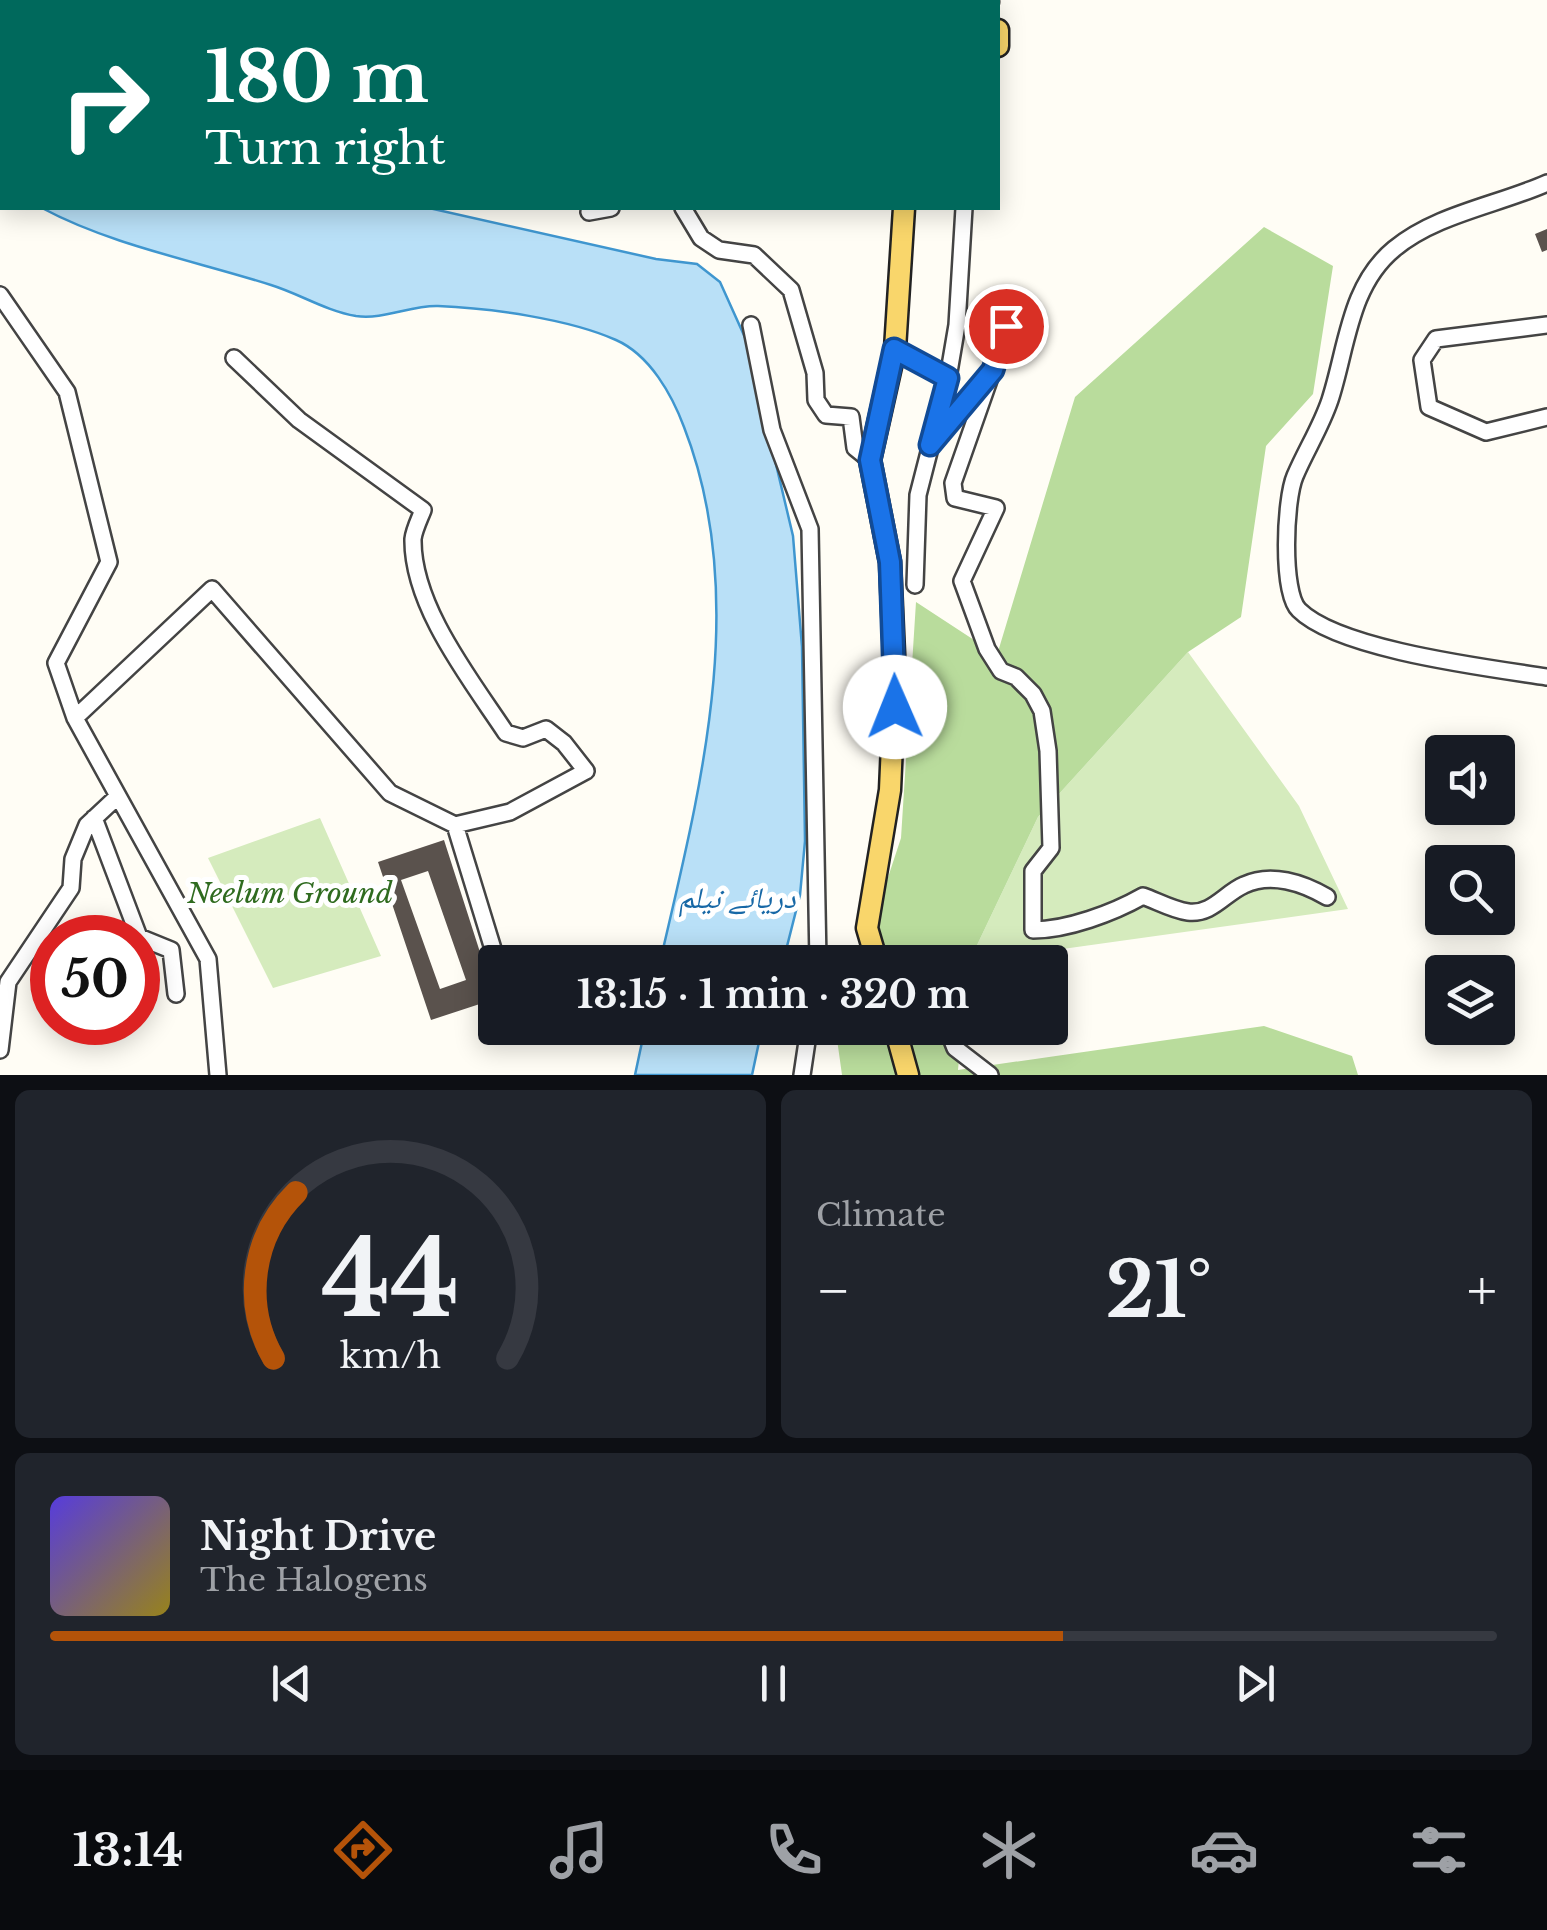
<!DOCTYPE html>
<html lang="en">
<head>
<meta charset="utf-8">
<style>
  body { margin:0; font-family:"Libre Baskerville","Noto Naskh Arabic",serif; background:#20242c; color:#f1f3f6; height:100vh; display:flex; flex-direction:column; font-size:38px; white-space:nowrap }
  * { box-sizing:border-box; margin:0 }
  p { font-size:32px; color:#9ea1a6 }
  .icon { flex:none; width:55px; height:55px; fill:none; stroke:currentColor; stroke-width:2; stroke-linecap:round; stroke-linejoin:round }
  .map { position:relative; height:1075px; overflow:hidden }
  .drawer { display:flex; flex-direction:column; gap:15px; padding:15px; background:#0d0f14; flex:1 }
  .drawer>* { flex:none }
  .banner { position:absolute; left:0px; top:0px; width:1000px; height:210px; box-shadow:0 5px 25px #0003; background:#00695c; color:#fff; overflow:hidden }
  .buttons { position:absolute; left:1425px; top:735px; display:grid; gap:20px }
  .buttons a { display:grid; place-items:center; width:90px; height:90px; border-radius:10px; background:#171b24; box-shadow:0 5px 25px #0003; font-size:50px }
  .speed { position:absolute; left:30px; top:915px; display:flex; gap:20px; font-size:50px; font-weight:700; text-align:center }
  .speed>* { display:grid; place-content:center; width:130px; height:130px; border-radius:50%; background:#171b24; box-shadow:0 5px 25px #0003; line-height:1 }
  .speed .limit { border:15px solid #d22; background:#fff; color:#111 }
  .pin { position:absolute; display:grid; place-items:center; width:85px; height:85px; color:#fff; margin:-42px; border:5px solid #fff; border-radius:50%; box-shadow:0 2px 10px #0007 }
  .me { position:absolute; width:110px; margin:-55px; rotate:359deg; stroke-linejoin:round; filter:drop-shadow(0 0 8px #0008) }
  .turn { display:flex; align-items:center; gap:35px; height:210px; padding:0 40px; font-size:45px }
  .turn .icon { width:130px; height:130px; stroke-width:2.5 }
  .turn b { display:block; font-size:70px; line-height:85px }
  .big { font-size:75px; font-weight:700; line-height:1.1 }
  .drawer .widget { flex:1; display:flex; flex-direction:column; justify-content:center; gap:15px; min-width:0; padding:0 35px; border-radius:15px; background:#20242c }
  .drawer .dial { align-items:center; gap:0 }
  .dial svg { height:260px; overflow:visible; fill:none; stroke:#363941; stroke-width:7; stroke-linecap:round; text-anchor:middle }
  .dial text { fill:#f1f3f6; stroke:none }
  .song { display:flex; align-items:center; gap:30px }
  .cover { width:120px; height:120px; border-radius:15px; background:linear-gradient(135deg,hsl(250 70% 55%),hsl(50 70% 35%)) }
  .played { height:10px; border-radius:5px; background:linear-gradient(90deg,#b45309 70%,#363941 70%) }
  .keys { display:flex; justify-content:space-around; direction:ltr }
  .heat { display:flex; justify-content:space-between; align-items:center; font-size:55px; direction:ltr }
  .drawer .tiles { flex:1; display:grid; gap:15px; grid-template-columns:1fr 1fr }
  .widget:last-child { grid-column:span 2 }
  .trip { position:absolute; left:478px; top:945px; width:590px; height:100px; border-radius:10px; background:#171b24; box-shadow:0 5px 25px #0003; font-weight:700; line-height:100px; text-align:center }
  .dock { display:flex; height:160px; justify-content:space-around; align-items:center; background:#090b0e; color:#9ea1a6 }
  .dock .icon { width:70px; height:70px }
  .dock .active { color:#b45309 }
  .dock b { font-size:45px; color:#f1f3f6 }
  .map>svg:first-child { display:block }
  .green { fill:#d5ebbd }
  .forest { fill:#b9dc9c }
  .water { fill:#b9e0f7; stroke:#3f96cf; stroke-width:2.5 }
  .building { fill:#5a524d; fill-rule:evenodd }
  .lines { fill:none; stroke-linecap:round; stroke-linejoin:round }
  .minor-casing { stroke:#444; stroke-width:20 }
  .major-casing { stroke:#222; stroke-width:25 }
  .minor { stroke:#fff; stroke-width:15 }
  .major { stroke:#f9d66b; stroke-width:20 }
  .route-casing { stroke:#114b97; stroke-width:25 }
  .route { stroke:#1a73e8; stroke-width:18 }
  .labels { text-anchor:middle; stroke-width:10; stroke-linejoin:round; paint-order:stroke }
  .park-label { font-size:28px; font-style:italic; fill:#2f6b1f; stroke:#fff }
  .water-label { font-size:30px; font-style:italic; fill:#1768a6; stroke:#fff }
</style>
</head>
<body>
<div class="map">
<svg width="1547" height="1075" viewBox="0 0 1547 1075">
  <rect width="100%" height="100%" fill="#fffdf5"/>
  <!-- green -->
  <path class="green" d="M1188 652 1299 806 1348 909 969 962 1038 817Z
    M320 818 381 956 273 988 208 858Z"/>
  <!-- forest -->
  <path class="forest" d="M1264 227 1333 266 1313 394 1266 446 1241 617 1188 652 1038 817 969 962H860L901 838 916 602 997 655 1075 397Z
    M1264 1026 1352 1056 1358 1075H842L836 1032 838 1028H962L958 1070Z"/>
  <!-- water -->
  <path class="water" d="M0 0 6 2 2 186 0 185Z
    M42 208H429L656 259 697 264 720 282 747 342 793 536 802 647 805 841 800 895 783 962H660C700 790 751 599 684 427 672 395 650 355 616 340 569 319 490 308 438 306 411 305 384 320 356 316 326 311 300 294 271 285 196 261 111 245 42 208Z
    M645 1028H762L752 1075H635Z"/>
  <!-- building -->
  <path class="building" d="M1547 229V250L1542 252 1535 234Z
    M444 840 495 999 431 1020 378 862ZM428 871 466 980 440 989 401 880Z"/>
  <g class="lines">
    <defs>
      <path id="minor" d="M673 0 676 2
        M1547 183C1498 205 1436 214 1394 249 1349 286 1347 348 1330 400 1321 427 1306 450 1295 476 1285 499 1281 592 1299 610 1339 650 1489 668 1547 677
        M683 208 701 238 719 250 754 255 791 290 815 373 816 400 826 415 851 417 855 448 870 460
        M589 212 611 208
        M0 295 67 392 109 562 56 663 75 718 208 959 218 1075
        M751 325 772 430 810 529 818 962
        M1547 325 1436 339 1422 360 1429 407 1486 432 1547 417
        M895 349 948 378 918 495 915 585
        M234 358 299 420 423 510C420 518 414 530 413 539 412 606 471 680 506 733L523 738 546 729 564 743 586 771 510 812 455 825
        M993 369 953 483 955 498 996 508 962 581 987 649 1001 671 1016 677 1033 694 1042 711 1048 751 1051 848 1033 871V930C1067 930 1113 913 1143 896 1157 901 1173 910 1188 912 1212 915 1225 893 1244 885 1271 872 1303 883 1327 897
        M948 378 957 325 964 208
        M933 442 993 369 1006 326
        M75 718 212 589 390 793 455 825 497 962
        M94 818 139 937 171 950 176 994
        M947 1028 955 1048 990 1075
        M0 1050 8 982 71 888 73 859 87 825 118 796
        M802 1075 809 1028"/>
      <path id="major" d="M986 0 988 2
        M998 30V46
        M877 962 867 928 890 790 895 676 890 562 870 460 895 349 904 208
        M895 1028 908 1075"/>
    </defs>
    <!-- minor casing -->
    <use href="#minor" class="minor-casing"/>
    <!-- major casing -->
    <use href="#major" class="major-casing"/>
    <!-- minor -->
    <use href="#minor" class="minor"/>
    <!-- major -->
    <use href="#major" class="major"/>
  </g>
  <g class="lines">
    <defs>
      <path id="route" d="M895 707 890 562 870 460 894 349 948 378 930 445 993 370 1006 326"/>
    </defs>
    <!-- route casing -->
    <use href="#route" class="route-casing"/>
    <!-- route -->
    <use href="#route" class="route"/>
  </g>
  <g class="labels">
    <!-- park labels -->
    <g class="park-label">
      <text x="290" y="903">Neelum Ground</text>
    </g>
    <!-- water labels -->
    <g class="water-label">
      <text x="737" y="908">دریائے نیلم</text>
    </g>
  </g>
</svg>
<div class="buttons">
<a><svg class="icon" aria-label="sound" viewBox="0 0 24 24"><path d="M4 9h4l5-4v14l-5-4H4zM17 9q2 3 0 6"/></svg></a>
<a><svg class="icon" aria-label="search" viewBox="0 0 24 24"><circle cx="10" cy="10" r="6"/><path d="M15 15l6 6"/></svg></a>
<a><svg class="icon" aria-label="layers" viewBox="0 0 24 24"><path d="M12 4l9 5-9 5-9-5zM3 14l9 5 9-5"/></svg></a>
</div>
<div class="speed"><div class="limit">50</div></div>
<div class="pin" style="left:1006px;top:326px;background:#d93025"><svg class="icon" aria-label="arrive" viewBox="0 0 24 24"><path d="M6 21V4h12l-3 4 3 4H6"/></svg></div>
<svg class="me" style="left:895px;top:707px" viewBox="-20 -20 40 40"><circle r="19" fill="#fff"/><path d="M0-13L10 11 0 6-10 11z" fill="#1a73e8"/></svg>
<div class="trip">13:15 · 1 min · 320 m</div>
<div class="banner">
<div class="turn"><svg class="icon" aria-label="right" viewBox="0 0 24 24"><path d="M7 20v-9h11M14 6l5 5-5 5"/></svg><div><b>180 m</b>Turn right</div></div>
</div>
</div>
<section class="drawer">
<div class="tiles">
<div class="widget dial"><svg viewBox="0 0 100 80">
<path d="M14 69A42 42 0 1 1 86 69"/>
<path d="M14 69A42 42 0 0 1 21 18" stroke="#b45309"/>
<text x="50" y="56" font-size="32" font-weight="700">44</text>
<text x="50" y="72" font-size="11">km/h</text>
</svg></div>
<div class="widget"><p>Climate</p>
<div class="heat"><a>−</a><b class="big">21°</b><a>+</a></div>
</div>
<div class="widget">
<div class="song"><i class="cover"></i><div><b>Night Drive</b><p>The Halogens</p></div></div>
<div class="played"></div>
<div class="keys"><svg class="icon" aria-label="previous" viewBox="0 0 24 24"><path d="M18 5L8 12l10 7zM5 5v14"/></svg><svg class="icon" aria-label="pause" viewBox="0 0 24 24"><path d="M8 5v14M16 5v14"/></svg><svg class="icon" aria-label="next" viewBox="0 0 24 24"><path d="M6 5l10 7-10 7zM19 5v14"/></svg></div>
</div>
</div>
</section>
<nav class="dock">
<b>13:14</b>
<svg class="icon active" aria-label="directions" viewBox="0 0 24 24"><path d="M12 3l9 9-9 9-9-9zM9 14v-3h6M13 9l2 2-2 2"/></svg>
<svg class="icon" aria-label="music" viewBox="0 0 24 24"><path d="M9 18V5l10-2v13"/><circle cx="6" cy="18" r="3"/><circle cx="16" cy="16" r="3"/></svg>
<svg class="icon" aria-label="phone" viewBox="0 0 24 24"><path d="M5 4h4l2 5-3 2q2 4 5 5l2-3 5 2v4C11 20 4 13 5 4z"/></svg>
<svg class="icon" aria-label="climate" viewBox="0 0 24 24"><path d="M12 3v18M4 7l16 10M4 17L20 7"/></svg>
<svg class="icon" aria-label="car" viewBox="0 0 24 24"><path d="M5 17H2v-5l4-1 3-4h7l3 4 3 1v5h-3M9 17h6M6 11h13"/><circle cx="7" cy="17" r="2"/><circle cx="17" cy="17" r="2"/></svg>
<svg class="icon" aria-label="filters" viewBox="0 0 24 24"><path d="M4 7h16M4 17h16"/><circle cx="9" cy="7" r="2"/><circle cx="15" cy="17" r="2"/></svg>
</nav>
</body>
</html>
